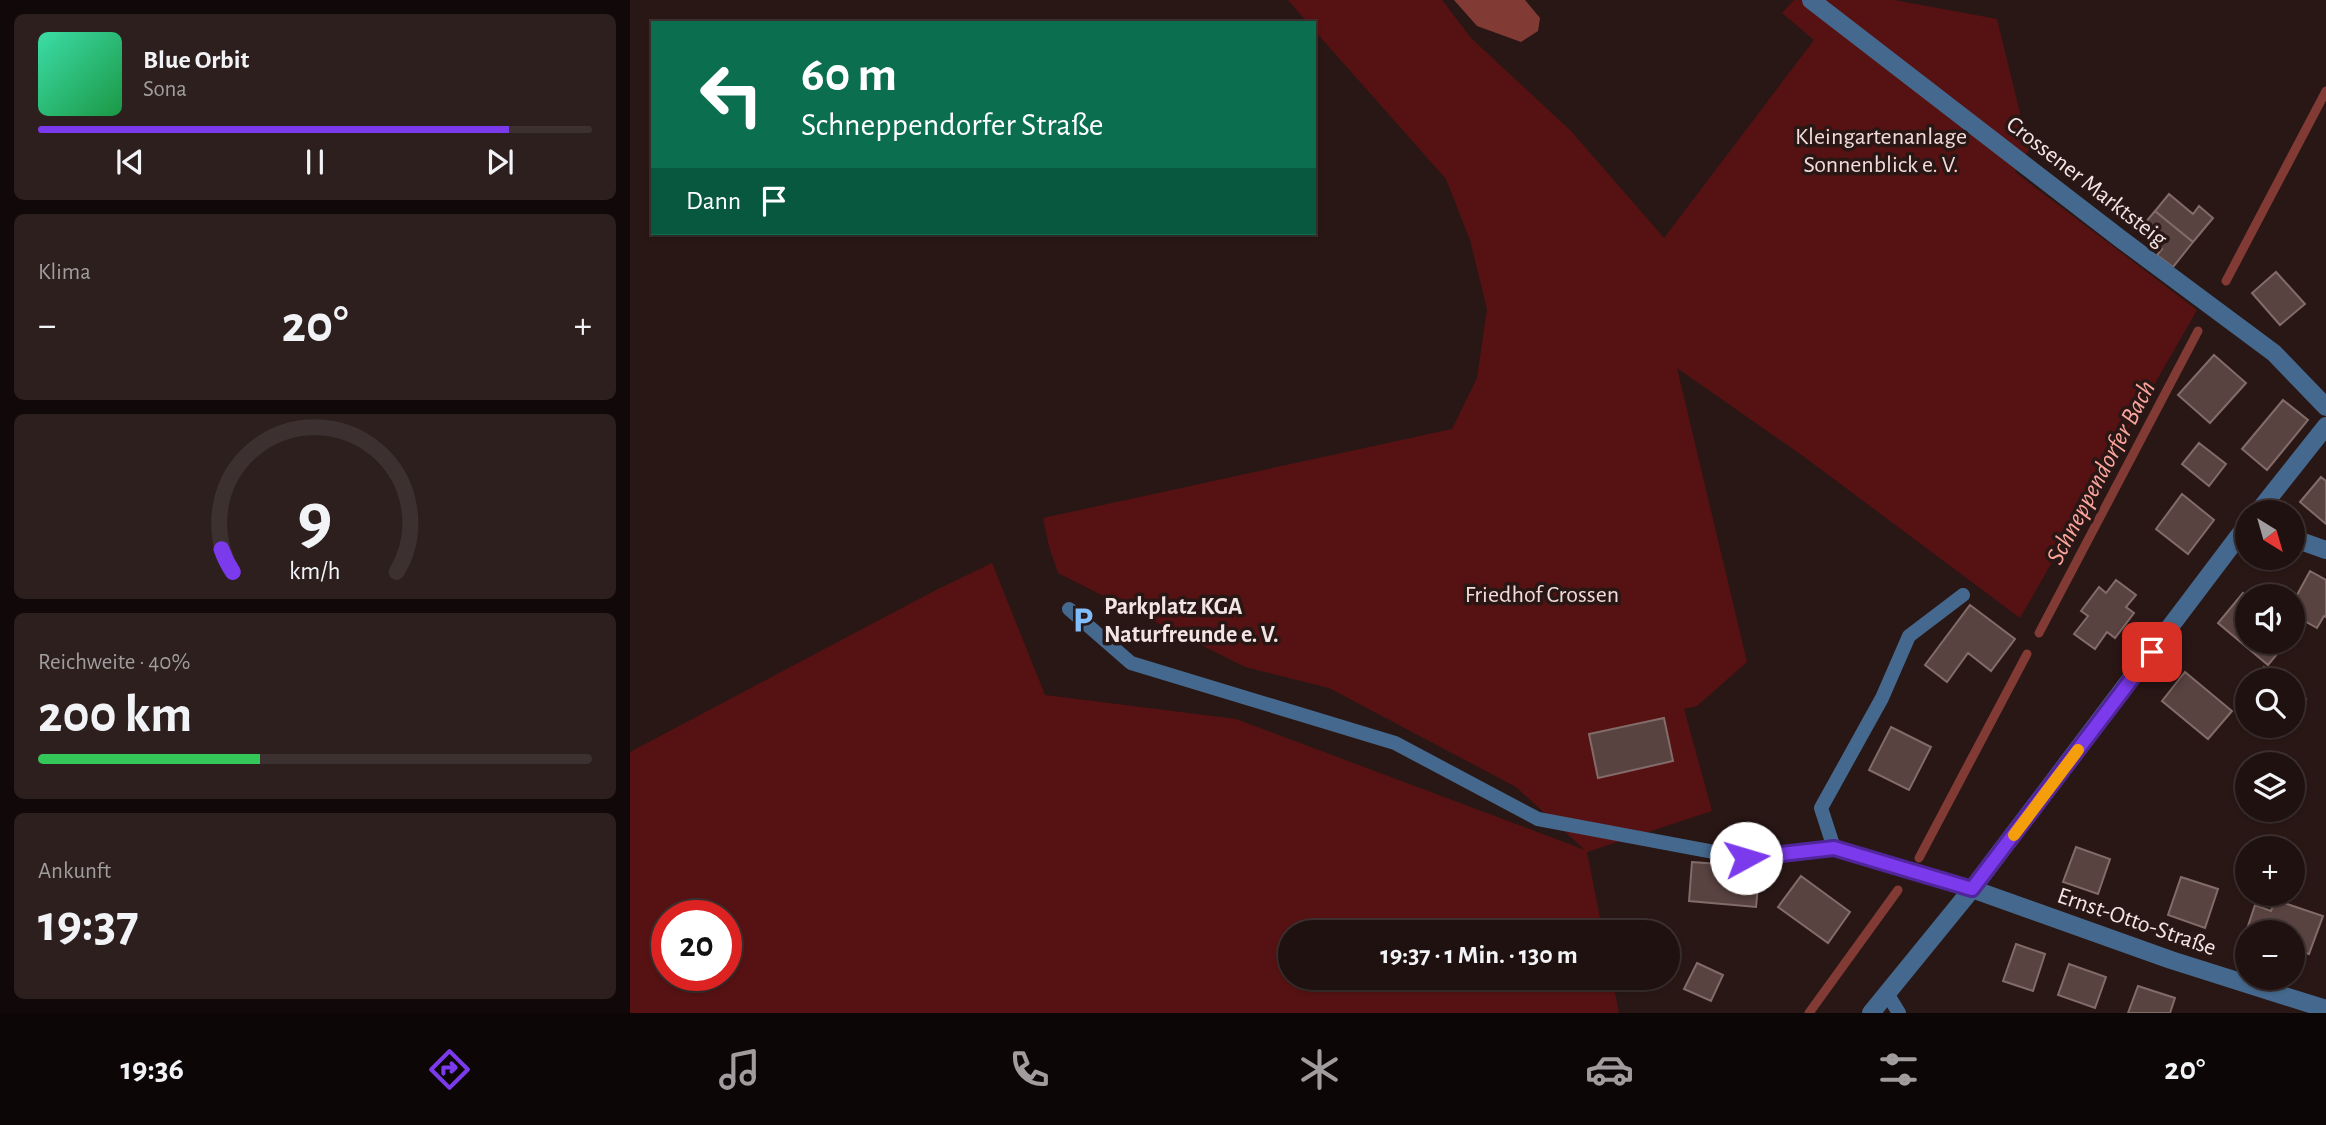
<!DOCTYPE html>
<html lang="de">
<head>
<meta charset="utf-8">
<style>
  body { margin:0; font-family:"Alegreya Sans",sans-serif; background:#2c1f1e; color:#f1f3f6; height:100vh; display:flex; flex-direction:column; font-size:26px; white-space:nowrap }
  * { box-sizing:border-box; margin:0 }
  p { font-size:23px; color:#a19d9f }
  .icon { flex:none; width:38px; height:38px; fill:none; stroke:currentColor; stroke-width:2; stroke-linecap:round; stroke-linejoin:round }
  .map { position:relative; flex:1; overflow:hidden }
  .panel { display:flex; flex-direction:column; gap:14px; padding:14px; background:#110909; width:630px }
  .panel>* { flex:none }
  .banner { position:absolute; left:21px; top:21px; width:665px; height:214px; border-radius:0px; box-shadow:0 2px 5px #0004,0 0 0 2px #3c3130; background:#0b6e4f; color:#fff; overflow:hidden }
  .needle { width:46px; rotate:143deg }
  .fabs { position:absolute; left:1605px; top:500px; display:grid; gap:14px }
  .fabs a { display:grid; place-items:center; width:70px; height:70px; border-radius:50%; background:#1f1110; box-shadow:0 2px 5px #0004,0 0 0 2px #3c3130; font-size:35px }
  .speed { position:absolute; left:21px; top:900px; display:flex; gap:14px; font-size:35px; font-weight:700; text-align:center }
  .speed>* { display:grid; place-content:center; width:91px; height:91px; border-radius:50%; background:#1f1110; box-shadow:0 2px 5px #0004,0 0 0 2px #3c3130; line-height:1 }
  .speed .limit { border:10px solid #d22; background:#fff; color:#111 }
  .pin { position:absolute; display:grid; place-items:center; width:60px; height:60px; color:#fff; margin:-30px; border-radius:14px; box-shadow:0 4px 10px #0006 }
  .me { position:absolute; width:77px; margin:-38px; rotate:84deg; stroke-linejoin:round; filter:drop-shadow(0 0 5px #0008) }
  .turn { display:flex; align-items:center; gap:24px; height:147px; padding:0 35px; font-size:32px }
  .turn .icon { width:91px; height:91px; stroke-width:2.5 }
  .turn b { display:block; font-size:49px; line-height:60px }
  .then { display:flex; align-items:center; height:66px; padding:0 35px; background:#0003; gap:14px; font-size:26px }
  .big { font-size:52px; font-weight:600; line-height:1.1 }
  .panel .card { flex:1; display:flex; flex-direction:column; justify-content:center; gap:10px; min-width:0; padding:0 24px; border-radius:10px; background:#2c1f1e }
  .panel .dial { align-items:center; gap:0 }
  .dial svg { height:182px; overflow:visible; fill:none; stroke:#3c3130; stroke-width:7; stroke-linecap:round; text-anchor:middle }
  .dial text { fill:#f1f3f6; stroke:none }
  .song { display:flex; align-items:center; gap:21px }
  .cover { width:84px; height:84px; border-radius:10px; background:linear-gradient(135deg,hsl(160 70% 55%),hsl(140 70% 35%)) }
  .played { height:7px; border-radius:4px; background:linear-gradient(90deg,#7c3aed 85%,#3c3130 85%) }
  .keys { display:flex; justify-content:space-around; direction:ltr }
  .heat { display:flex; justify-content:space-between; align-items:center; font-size:38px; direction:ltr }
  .charge { height:10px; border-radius:5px; background:linear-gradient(90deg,#34c759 40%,#3c3130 0) }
  .trip { position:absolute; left:648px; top:920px; width:402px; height:70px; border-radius:35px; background:#1f1110; box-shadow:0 2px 5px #0004,0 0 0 2px #3c3130; font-weight:600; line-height:70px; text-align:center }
  .tab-bar { display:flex; height:112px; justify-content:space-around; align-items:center; background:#0c0706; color:#a19d9f }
  .tab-bar .icon { width:49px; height:49px }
  .tab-bar .selected { color:#7c3aed }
  .tab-bar b { font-size:32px; color:#f1f3f6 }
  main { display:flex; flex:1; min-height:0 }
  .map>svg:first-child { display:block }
  .green { fill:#561212; fill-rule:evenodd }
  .water { fill:#823a35 }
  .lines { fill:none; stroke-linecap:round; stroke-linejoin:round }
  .stream { stroke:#823a35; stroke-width:9 }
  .building { fill:#594341; stroke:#826b68; stroke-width:2 }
  .lane { stroke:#45698e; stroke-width:14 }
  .street { stroke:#45698e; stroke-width:18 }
  .route-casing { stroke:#51269a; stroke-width:18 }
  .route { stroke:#7c3aed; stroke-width:12 }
  .slow { stroke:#f59e0b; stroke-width:12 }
  .labels { text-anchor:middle; stroke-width:7; stroke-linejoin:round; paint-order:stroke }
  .park-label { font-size:24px; fill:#f2dbd8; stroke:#291715 }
  .street-label { font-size:24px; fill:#f2e5e3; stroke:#291715 }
  .poi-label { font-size:24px; font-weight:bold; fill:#f2e5e3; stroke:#291715; text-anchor:start }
  .water-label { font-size:26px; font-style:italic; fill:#fca59d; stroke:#291715 }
</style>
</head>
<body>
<main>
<section class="panel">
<div class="card">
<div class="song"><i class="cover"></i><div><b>Blue Orbit</b><p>Sona</p></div></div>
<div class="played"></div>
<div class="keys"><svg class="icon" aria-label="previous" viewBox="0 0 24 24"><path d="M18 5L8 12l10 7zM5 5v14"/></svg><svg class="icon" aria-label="pause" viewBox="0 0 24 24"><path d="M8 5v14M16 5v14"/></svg><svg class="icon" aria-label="next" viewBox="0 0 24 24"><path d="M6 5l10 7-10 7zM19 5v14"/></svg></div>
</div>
<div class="card"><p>Klima</p>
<div class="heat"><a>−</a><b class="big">20°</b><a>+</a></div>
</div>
<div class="card dial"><svg viewBox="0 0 100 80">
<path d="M14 69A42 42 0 1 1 86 69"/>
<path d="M14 69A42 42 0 0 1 9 59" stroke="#7c3aed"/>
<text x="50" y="56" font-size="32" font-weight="700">9</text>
<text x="50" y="72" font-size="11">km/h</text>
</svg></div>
<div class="card"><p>Reichweite · 40%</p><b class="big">200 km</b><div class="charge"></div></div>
<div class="card"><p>Ankunft</p><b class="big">19:37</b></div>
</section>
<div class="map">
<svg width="1696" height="1013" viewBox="0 0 1696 1013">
  <rect width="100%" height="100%" fill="#291715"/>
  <!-- green -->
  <path class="green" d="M658 0H812L841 38 941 131 1034 238 1184 40 1152 13 1164 0H1264L1367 19 1399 150 1385 172 1567 310 1390 618 1173 456 1047 368 1117 662 1067 706 1054 709 1082 811 957 852 973 933H660V978H982L989 1013H0V752L306 590 362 563 415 695 606 719 955 850 886 787 699 688 615 667 428 573 419 546 413 518 822 429 847 378 857 309 840 240 816 179 684 30V23H678ZM37 915H96V975H37Z"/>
  <!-- water -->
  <path class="water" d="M824 0H895L910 18 908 31 891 42 847 26Z"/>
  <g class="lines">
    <!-- stream -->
    <path class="stream" d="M1596 281 1696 91
      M1409 633 1568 331
      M1289 858 1397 654
      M1179 1013 1268 890"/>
  </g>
  <!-- building -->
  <path class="building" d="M1539 194 1563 214 1569 206 1583 218 1563 242 1525 211Z
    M1525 211 1563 242 1543 267 1527 255 1532 249 1509 230Z
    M1646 272 1675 304 1650 325 1622 293Z
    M1584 355 1616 383 1580 423 1548 395Z
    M1653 400 1678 420 1637 470 1612 449Z
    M1569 443 1596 464 1579 486 1552 464Z
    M1691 477 1696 481V524L1670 502Z
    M1552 494 1584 520 1558 554 1526 529Z
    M1680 571 1696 580V617L1694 616 1687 628 1662 614V604Z
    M1486 580 1506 595 1496 607 1504 613 1485 638 1477 632 1465 649 1444 634 1458 616 1451 611 1469 587 1476 593Z
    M1613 593 1618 597 1617 642H1657L1638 665 1588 623Z
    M1340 605 1385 639 1361 671 1338 653 1317 682 1295 665Z
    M1634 667 1652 681H1624Z
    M1555 672 1602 711 1578 739 1532 701Z
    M1662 689 1676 699 1662 718Z
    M1617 690V716L1605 706Z
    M1034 718 1043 761 968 778 959 734Z
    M1261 727 1301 747 1279 790 1239 770Z
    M1446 847 1480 859 1468 894 1433 882Z
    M1062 862 1130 867 1126 907 1059 901Z
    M1171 876 1220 912 1198 943 1148 907Z
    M1551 877 1588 889 1575 928 1538 915Z
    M1645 900 1693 916 1679 954 1662 949V933L1616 932 1625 905 1641 911Z
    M1386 944 1415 954 1403 991 1373 981Z
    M1067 963 1093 975 1081 1001 1054 989Z
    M1439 964 1476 977 1465 1008 1428 995Z
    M1508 986 1545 998 1540 1013H1498Z"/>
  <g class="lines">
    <!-- lane -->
    <path class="lane" d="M439 609 501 663 765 743 908 819 1116 858 1204 848 1342 889
      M1204 848 1191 808 1252 698 1279 636 1333 595
      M1258 995 1269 1013"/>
    <!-- street -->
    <path class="street" d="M1181 0 1492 240 1644 353 1696 407
      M1627 513 1696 426
      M1662 538 1696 550
      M1342 889 1541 960 1696 1009
      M1241 1013 1342 889 1617 525"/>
  </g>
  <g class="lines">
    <defs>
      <path id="route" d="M1116 858 1204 848 1342 889 1522 652"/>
    </defs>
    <!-- route casing -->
    <use href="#route" class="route-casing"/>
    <!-- route -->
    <use href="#route" class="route"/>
    <!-- slow -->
    <path class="slow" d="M1384 835 1448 750"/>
  </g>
  <!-- icons -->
  <defs>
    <symbol id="parking-bare" viewBox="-9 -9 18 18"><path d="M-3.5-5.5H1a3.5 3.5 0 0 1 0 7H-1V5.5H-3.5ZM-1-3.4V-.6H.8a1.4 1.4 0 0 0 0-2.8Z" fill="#81bdfa" stroke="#291715" stroke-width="2.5" paint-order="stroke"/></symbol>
  </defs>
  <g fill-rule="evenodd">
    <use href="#parking-bare" x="434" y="601" width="38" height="38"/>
  </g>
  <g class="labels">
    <!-- park labels -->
    <g class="park-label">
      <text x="1251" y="144">Kleingartenanlage<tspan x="1251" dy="28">Sonnenblick e. V.</tspan></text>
      <text x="912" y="602">Friedhof Crossen</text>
    </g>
    <!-- street labels -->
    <g class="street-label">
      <text transform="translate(1457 181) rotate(38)" y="8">Crossener Marktsteig</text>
      <text transform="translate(1507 921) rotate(19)" y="8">Ernst-Otto-Straße</text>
    </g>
    <!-- poi labels -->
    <g class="poi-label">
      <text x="474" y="614">Parkplatz KGA<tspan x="474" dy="28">Naturfreunde e. V.</tspan></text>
    </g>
    <!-- water labels -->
    <g class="water-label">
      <text transform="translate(1470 472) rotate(-62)" y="9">Schneppendorfer Bach</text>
    </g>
  </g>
</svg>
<div class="fabs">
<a><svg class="needle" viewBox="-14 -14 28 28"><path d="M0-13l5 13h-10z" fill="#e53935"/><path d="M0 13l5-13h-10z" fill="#a19d9f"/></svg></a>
<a><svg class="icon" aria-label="sound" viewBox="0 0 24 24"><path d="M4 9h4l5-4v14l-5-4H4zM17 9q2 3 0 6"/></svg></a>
<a><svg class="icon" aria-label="search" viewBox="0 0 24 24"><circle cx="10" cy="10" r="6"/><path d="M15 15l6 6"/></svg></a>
<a><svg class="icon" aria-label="layers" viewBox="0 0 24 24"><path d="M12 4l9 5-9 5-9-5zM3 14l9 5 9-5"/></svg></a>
<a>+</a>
<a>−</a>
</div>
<div class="speed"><div class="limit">20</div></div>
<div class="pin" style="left:1522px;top:652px;background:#d93025"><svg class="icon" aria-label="arrive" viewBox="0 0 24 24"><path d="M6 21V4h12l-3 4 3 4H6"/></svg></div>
<svg class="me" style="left:1116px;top:858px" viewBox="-20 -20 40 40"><circle r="19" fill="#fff"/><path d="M0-13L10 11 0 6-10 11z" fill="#7c3aed"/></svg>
<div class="trip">19:37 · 1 Min. · 130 m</div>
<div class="banner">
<div class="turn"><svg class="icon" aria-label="left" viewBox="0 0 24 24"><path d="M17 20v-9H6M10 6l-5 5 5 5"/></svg><div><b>60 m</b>Schneppendorfer Straße</div></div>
<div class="then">Dann<svg class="icon" aria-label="arrive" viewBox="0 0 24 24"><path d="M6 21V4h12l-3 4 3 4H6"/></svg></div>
</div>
</div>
</main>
<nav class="tab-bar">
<b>19:36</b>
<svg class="icon selected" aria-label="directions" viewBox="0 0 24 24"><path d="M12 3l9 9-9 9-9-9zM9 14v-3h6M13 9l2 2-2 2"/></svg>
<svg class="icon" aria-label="music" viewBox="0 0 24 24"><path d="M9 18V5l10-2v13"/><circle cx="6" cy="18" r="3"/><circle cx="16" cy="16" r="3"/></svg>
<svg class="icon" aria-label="phone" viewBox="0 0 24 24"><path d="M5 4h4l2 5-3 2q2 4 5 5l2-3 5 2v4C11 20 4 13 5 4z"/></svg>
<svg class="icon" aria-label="climate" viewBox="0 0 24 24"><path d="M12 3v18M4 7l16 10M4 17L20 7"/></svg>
<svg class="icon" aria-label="car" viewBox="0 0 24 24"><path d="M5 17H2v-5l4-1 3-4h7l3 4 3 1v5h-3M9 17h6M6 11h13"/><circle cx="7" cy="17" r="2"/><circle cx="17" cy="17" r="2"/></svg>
<svg class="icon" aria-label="filters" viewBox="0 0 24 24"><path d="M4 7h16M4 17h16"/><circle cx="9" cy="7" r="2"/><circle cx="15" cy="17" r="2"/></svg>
<b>20°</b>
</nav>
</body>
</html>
